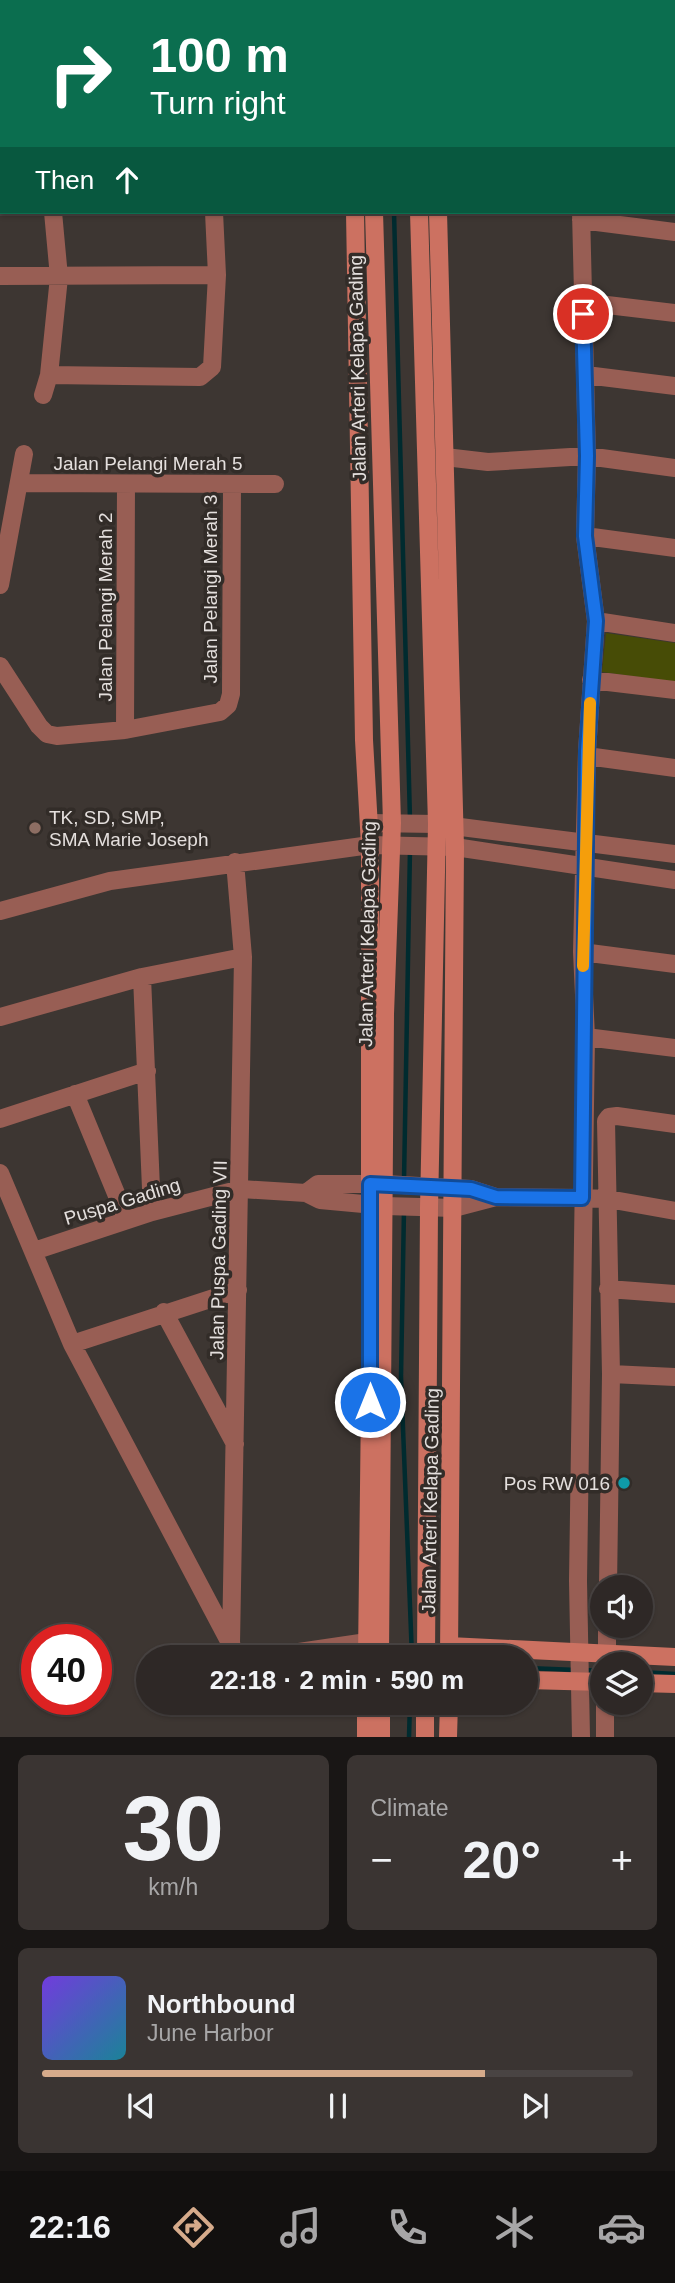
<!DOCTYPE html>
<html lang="en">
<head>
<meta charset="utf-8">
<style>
  body { margin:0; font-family:Helvetica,sans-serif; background:#3a3432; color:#f1f3f6; height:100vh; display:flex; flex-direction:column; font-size:26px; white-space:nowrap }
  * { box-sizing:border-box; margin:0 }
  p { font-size:23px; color:#a7a6a7 }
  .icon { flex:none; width:38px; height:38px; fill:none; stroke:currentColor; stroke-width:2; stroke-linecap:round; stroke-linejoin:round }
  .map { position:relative; height:1737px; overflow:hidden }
  .side { display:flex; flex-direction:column; gap:18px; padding:18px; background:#191615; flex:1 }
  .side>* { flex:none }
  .banner { position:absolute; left:0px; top:0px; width:676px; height:214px; box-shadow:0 2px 5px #0004,0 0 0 2px #494443; background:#0b6e4f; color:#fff; overflow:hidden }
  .tools { position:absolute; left:590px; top:1575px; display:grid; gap:14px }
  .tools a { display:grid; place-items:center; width:63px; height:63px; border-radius:50%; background:#2e2826; box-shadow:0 2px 5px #0004,0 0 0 2px #494443; font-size:35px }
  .speed { position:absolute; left:21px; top:1624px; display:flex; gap:14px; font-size:35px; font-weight:700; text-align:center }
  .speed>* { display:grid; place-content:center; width:91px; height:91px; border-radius:50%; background:#2e2826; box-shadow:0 2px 5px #0004,0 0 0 2px #494443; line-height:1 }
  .speed .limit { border:10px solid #d22; background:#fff; color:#111 }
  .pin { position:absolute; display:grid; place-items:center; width:60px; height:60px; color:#fff; margin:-30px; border:4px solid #fff; border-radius:50%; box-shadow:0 2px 7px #0007 }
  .me { position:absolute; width:77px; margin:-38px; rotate:0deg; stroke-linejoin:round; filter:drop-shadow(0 0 5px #0008) }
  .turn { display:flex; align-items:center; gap:24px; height:147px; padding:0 35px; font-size:32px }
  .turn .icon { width:91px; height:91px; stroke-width:2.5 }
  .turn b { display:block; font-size:49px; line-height:60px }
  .then { display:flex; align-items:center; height:66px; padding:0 35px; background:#0003; gap:14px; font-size:26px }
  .big { font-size:52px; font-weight:800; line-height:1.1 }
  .side .card { flex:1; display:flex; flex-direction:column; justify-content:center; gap:10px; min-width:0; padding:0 24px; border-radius:10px; background:#3a3432 }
  .side .dial { align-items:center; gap:0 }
  .dial b { font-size:91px; line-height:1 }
  .song { display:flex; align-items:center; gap:21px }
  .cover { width:84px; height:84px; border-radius:10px; background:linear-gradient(135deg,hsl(260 70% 55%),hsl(190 70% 35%)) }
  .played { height:7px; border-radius:4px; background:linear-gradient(90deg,#d6ab8b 75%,#494443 75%) }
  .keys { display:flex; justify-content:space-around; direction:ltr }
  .heat { display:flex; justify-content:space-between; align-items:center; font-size:38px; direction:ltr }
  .side .tiles { flex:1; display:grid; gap:18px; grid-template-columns:1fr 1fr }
  .card:last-child { grid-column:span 2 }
  .trip { position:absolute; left:136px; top:1645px; width:402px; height:70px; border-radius:35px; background:#2e2826; box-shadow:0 2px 5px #0004,0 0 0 2px #494443; font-weight:800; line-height:70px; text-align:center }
  .tab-bar { display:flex; height:112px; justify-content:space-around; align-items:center; background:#12100f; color:#a7a6a7 }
  .tab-bar .icon { width:49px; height:49px }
  .tab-bar .selected { color:#d6ab8b }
  .tab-bar b { font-size:32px; color:#f1f3f6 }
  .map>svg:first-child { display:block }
  .green { fill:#474c06 }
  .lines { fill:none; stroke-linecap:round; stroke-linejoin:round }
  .stream { stroke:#002b2f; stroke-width:4.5 }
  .street { stroke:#985e54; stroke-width:18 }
  .secondary { stroke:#cc7161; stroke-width:18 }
  .route-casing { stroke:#114b97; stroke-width:18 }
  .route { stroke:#1a73e8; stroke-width:12 }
  .slow { stroke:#f59e0b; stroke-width:12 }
  .education-dot { fill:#8d6e63; stroke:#322c28; stroke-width:2.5 }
  .culture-dot { fill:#0f9aa8; stroke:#322c28; stroke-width:2.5 }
  .labels { text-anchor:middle; stroke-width:7; stroke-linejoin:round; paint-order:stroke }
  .street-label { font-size:19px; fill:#e4dfdd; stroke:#322c28 }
  .poi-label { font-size:19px; fill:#e4dfdd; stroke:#322c28; text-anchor:start }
</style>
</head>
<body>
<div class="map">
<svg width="675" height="1737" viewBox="0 0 675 1737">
  <rect width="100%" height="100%" fill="#3d3632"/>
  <!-- green -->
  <path class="green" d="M606 633 675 643V682L602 672Z"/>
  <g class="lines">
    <!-- stream -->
    <path class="stream" d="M172 0V2
      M0 33H2
      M394 212 410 820
      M404 1180 410 849
      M404 1210 401 1377 412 1657
      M527 1668 577 1670
      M585 1670 602 1671
      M640 1672 675 1674
      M409 1737 410 1703"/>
    <!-- street -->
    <path class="street" d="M201 0V2
      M66 2 82 0
      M120 2V0
      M0 15H2
      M0 44 2 43
      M674 150H675
      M581 212 587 456 585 536 596 621 587 751 582 952 586 1037 578 1581 581 1737
      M581 220 675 232
      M0 276 217 275
      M582 302 675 313
      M49 375 200 377 212 367 217 275 214 212
      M586 375 675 386
      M43 395 49 375 59 277 53 212
      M445 457 488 462 587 456 675 468
      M21 483 275 484
      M585 536 675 548
      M0 585 24 454
      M596 621 675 633
      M0 666 39 726 47 734 57 736 125 730 220 712 228 705 231 694 232 484
      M591 680 675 690
      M125 730 126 484
      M587 756 675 768
      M369 823 437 824 675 854
      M235 862 243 957 231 1644 237 1657
      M0 911 110 881 370 845 455 847 675 880
      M582 952 675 964
      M142 977 152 1212
      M0 1017 142 977 243 957
      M586 1037 675 1048
      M75 1094 127 1220
      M0 1119 147 1071
      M0 1173 72 1344 229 1641
      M306 1193 318 1184H385L471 1189 496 1197
      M34 1251 152 1212 241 1189 306 1193 320 1200 385 1206 454 1208 496 1197 582 1198 608 1199 675 1211
      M608 1289 675 1294
      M164 1312 235 1444
      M72 1344 238 1290
      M611 1374 675 1377
      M608 1587 611 1374 606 1121 609 1117 617 1116 675 1124
      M265 1657 367 1642
      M607 1664V1626
      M605 1703V1737"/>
    <!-- secondary -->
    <path class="secondary" d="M351 0V2
      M414 0V2
      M436 0V2
      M562 0 578 2
      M370 2 371 0
      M472 2V0
      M674 15H675
      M674 56 675 57
      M355 212 364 740 370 845V1402L367 1657
      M374 212 392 823 385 1014 380 1657
      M419 212 437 824 429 1208 426 1657
      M438 212 455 847 449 1657
      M449 1646 675 1657
      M527 1680 602 1682
      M640 1683 675 1684
      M381 1703V1737
      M366 1737V1703
      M425 1737V1703
      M448 1737 449 1703"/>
  </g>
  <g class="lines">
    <defs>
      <path id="route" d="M370 1402V1184L471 1189 496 1197 582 1198 587 751 596 621 585 536 587 456 583 314"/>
    </defs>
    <!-- route casing -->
    <use href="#route" class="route-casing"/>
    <!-- route -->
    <use href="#route" class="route"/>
    <!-- slow -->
    <path class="slow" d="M583 966 590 703"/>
  </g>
  <!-- markers -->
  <circle class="education-dot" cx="35" cy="828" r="7"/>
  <circle class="culture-dot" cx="624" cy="1483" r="7"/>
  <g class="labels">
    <!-- street labels -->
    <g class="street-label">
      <text transform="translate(357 368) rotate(-91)" y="7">Jalan Arteri Kelapa Gading</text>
      <text x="148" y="470">Jalan Pelangi Merah 5</text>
      <text transform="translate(210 589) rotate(-90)" y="7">Jalan Pelangi Merah 3</text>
      <text transform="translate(105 607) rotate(-90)" y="7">Jalan Pelangi Merah 2</text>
      <text transform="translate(367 934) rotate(-89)" y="7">Jalan Arteri Kelapa Gading</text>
      <text transform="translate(122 1201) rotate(-17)" y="7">Puspa Gading</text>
      <text transform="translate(218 1260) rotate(-89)" y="7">Jalan Puspa Gading VII</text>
      <text transform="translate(430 1501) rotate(-89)" y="7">Jalan Arteri Kelapa Gading</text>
    </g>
    <!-- poi labels -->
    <g class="poi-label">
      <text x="49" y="824">TK, SD, SMP,<tspan x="49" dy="22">SMA Marie Joseph</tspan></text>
      <text x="610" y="1490" text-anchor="end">Pos RW 016</text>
    </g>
  </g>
</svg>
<div class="tools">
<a><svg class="icon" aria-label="sound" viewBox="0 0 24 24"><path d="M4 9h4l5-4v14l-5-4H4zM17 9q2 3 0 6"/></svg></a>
<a><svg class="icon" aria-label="layers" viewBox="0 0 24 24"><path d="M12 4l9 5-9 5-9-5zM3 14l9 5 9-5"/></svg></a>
</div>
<div class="speed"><div class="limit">40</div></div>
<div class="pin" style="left:583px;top:314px;background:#d93025"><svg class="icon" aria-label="arrive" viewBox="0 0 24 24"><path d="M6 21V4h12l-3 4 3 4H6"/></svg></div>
<svg class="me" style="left:370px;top:1402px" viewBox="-20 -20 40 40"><circle r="17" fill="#1a73e8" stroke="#fff" stroke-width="3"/><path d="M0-11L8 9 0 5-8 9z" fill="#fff"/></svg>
<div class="trip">22:18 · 2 min · 590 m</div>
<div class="banner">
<div class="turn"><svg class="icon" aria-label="right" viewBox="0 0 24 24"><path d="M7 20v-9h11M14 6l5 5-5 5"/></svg><div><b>100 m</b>Turn right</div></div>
<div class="then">Then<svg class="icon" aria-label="ahead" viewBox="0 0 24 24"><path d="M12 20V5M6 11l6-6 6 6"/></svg></div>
</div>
</div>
<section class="side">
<div class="tiles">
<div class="card dial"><b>30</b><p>km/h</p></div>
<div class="card"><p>Climate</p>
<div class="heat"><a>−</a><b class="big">20°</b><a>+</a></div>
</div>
<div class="card">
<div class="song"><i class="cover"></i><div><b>Northbound</b><p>June Harbor</p></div></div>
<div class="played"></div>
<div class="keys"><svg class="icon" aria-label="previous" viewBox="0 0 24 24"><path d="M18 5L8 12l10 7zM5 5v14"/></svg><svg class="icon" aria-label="pause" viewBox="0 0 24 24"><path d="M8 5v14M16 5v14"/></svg><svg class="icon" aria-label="next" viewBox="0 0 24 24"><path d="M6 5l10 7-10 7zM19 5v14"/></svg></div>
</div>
</div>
</section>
<nav class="tab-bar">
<b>22:16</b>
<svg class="icon selected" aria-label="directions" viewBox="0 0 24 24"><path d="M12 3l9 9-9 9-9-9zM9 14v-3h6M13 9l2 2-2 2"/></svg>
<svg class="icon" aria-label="music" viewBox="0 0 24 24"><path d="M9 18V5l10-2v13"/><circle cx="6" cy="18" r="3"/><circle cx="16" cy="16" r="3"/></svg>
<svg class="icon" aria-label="phone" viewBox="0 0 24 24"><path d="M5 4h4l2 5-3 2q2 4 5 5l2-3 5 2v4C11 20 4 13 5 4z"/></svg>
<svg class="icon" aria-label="climate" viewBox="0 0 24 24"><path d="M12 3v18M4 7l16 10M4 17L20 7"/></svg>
<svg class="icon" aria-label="car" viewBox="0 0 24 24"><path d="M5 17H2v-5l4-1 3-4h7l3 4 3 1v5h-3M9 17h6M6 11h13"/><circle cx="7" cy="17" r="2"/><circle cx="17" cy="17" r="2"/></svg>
</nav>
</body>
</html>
